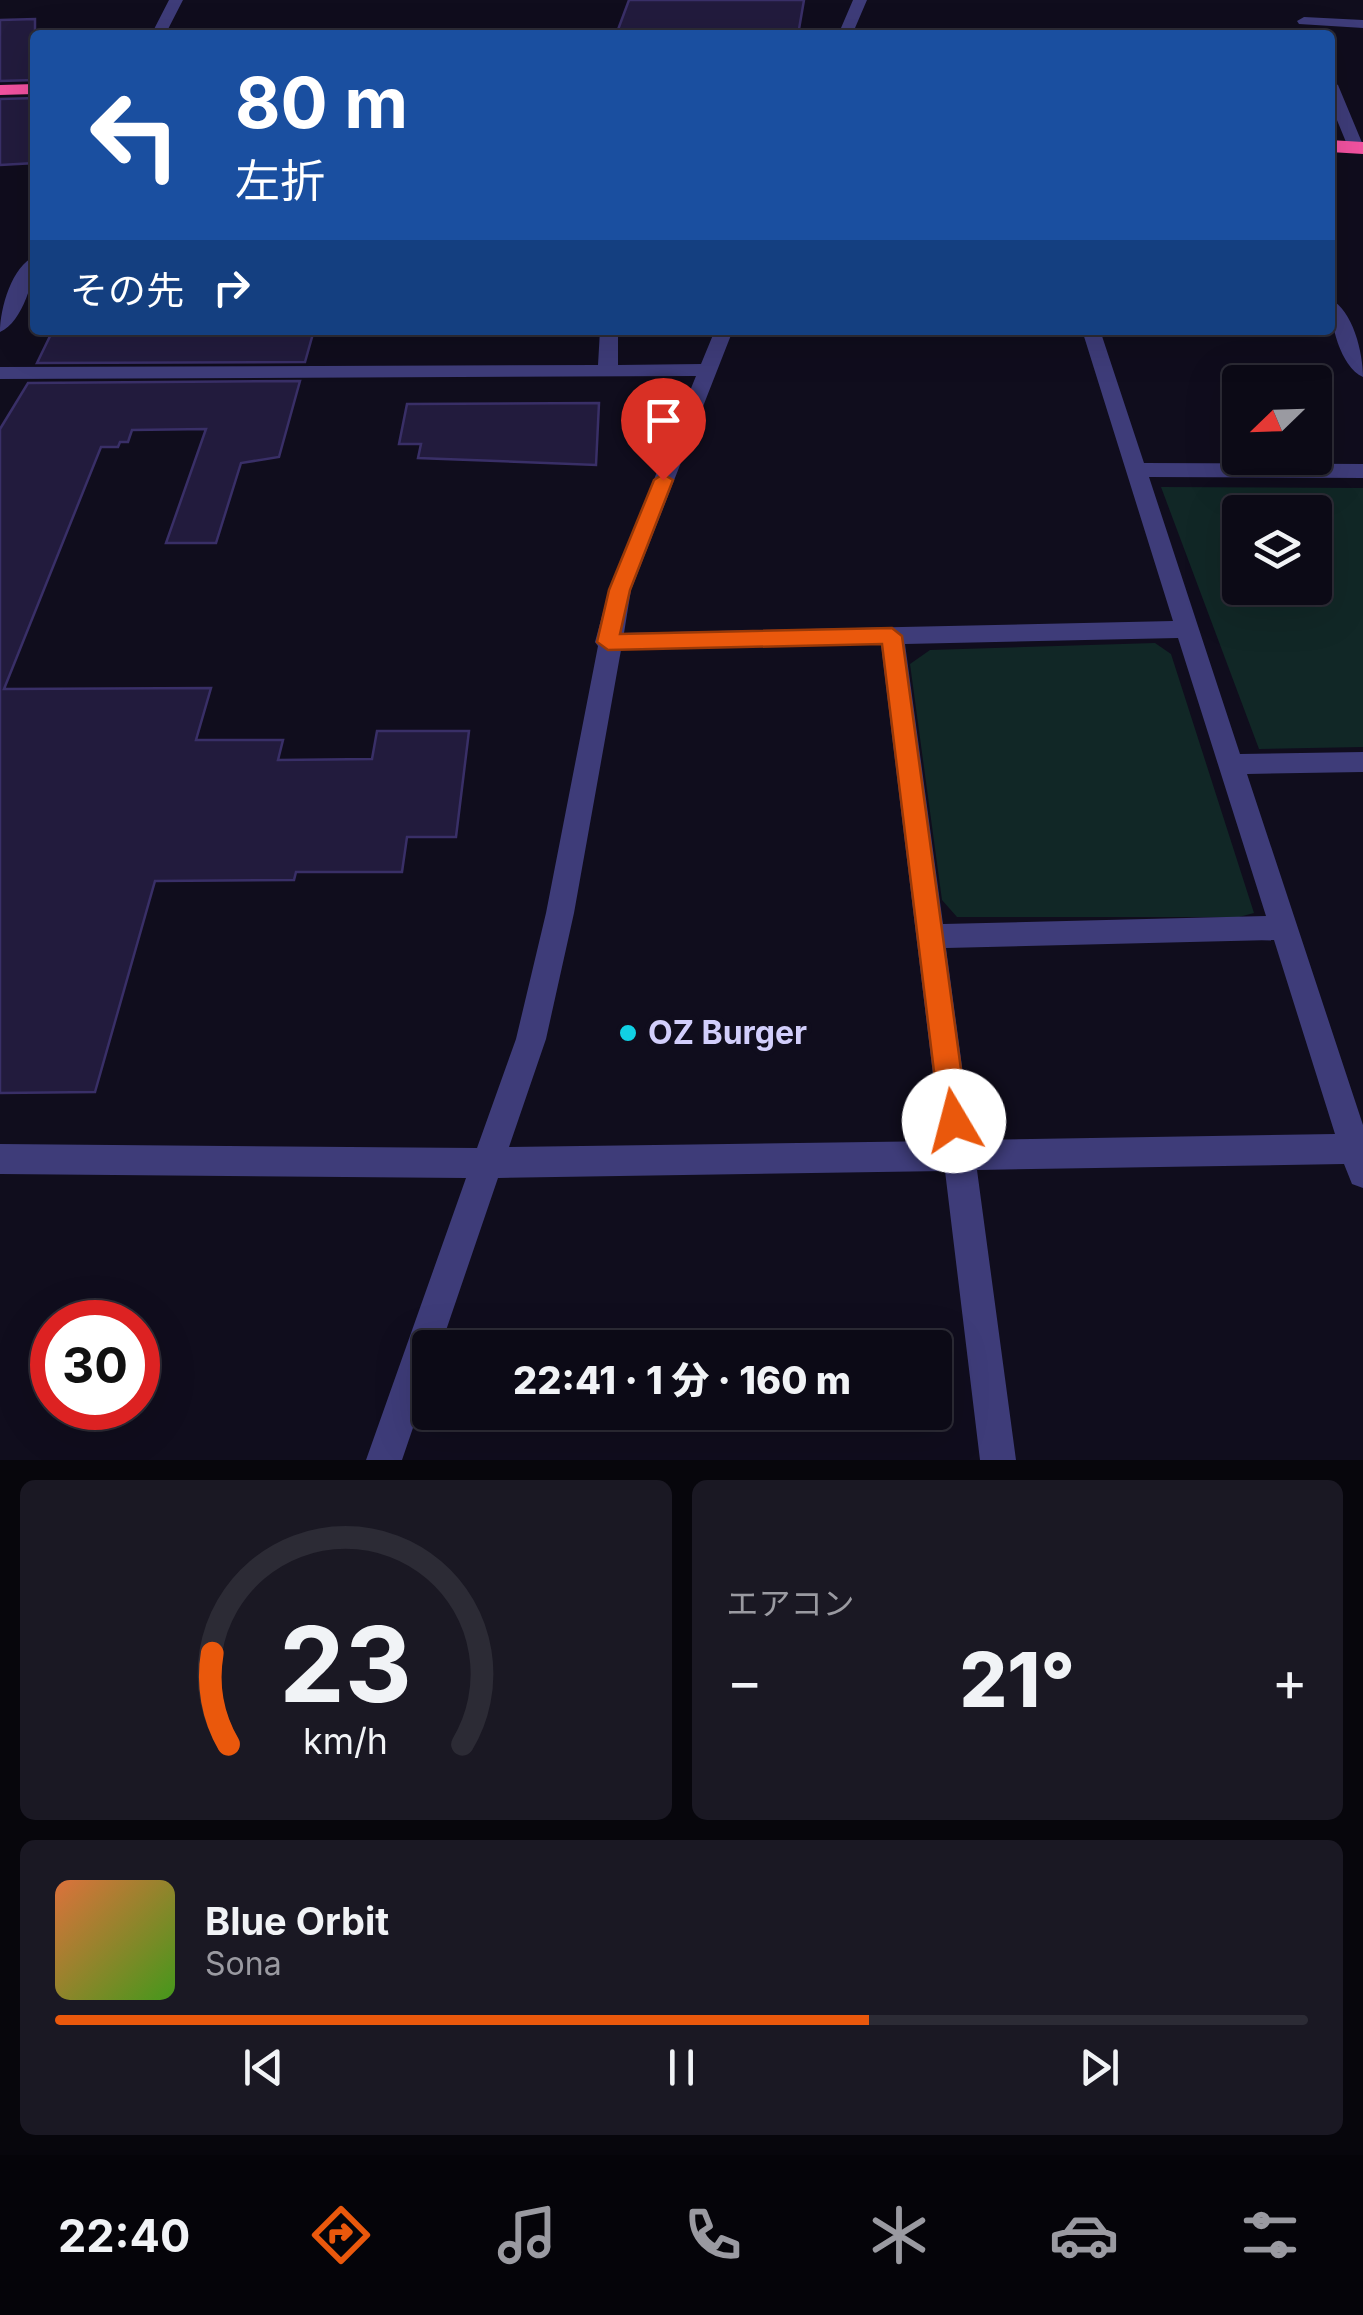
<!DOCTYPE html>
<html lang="ja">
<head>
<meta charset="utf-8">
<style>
  body { margin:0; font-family:Inter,"Noto Sans JP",sans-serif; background:#1a1823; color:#f1f3f6; height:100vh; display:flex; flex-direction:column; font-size:38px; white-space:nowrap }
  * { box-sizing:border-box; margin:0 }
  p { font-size:32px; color:#9a9aa1 }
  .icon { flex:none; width:55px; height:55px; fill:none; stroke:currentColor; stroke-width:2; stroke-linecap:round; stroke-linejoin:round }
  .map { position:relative; height:1460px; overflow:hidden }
  .sheet { display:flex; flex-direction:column; gap:20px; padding:20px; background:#07060c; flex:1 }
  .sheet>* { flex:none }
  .banner { position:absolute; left:30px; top:30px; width:1305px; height:305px; border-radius:10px; box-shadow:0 10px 40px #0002,0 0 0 2px #2c2b35; background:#1a4fa0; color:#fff; overflow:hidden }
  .needle { width:65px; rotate:247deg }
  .fabs { position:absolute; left:1222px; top:365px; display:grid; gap:20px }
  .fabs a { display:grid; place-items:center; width:110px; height:110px; border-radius:10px; background:#0c0a16; box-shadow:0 10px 40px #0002,0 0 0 2px #2c2b35; font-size:50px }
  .speed { position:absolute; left:30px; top:1300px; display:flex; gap:20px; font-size:50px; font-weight:700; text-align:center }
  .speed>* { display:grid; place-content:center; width:130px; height:130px; border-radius:50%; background:#0c0a16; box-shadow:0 10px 40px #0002,0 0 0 2px #2c2b35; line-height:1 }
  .speed .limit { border:15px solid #d22; background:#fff; color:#111 }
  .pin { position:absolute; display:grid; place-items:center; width:85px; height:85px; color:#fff; margin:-102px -42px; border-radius:50% 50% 50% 0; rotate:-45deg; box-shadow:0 0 10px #0007 }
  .pin .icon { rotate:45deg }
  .me { position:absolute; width:110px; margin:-55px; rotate:352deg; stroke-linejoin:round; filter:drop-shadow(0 0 8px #0008) }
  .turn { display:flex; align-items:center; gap:35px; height:210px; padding:0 40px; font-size:45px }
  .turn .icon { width:130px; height:130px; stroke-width:2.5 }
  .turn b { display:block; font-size:70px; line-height:85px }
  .then { display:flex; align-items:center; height:95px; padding:0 40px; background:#0003; gap:20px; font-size:38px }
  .big { font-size:75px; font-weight:800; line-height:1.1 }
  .sheet .card { flex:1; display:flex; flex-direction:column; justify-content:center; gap:15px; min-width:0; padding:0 35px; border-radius:15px; background:#1a1823 }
  .sheet .dial { align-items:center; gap:0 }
  .dial svg { height:260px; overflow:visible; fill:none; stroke:#2c2b35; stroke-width:7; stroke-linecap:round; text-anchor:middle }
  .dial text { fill:#f1f3f6; stroke:none }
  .song { display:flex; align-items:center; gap:30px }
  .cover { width:120px; height:120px; border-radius:15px; background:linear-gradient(135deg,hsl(20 70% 55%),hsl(100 70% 35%)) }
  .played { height:10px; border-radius:5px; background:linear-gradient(90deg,#ea580c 65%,#2c2b35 65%) }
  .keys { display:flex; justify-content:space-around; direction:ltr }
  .heat { display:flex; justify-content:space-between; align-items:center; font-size:55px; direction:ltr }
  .sheet .tiles { flex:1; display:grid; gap:20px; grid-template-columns:1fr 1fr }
  .card:last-child { grid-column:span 2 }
  .trip { position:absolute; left:412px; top:1330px; width:540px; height:100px; border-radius:10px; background:#0c0a16; box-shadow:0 10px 40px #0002,0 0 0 2px #2c2b35; font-weight:800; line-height:100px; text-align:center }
  .dock { display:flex; height:160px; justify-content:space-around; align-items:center; background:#050409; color:#9a9aa1 }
  .dock .icon { width:70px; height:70px }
  .dock .on { color:#ea580c }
  .dock b { font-size:45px; color:#f1f3f6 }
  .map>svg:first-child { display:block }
  .green { fill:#112726; fill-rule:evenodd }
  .building { fill:#221b3d; stroke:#392f67; stroke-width:2.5 }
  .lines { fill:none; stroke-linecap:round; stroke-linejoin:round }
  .minor { fill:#3e3c79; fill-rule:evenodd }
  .highway { fill:#f252a0; fill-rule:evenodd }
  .route { fill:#ea580c; stroke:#983908; stroke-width:2.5 }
  .poi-dot { fill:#11d0e4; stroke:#100d1d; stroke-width:4 }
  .labels { text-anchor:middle; stroke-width:10; stroke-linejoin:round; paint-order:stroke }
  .poi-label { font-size:32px; font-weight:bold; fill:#d2cefb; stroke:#100d1d; text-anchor:start }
</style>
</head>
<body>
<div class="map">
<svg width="1363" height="1460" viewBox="0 0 1363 1460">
  <rect width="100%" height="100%" fill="#100d1d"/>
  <!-- green -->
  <path class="green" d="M1161 487 1363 488V747L1259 749ZM1240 512H1315V588H1240Z
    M1155 643 1171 654 1254 913 1239 917H957L942 900 910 664 930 650Z"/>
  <!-- building -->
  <path class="building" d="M629 0H804L798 35H616Z
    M35 19V80L0 81V20Z
    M35 98V163L0 165V99Z
    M53 330H314L305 362 37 363Z
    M300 381 279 457 241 463 216 543H166L206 429 132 430 128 442H120L118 447H101L4 689 211 688 196 740H283L278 760 372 759 377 731H469L456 837H407L402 872H296L294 880 155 881 95 1092 0 1093V429L28 383Z
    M599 403 596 465 418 458 421 444H399L407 404Z"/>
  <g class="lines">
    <!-- minor -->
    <path class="minor" d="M169 0H183L165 35H151Z
      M853 0H867L852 35H838Z
      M1304 17 1363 20V28L1299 24 1297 21Z
      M1330 80 1338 85 1363 145 1362 150 1348 147 1330 103Z
      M35 256C35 278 23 322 0 332 0 308 12 266 35 256Z
      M1330 299C1353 310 1363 353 1363 377 1340 367 1330 322 1330 299Z
      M600 330H618V365L701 364 715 330H733L631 590 624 633 1173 621 1082 330H1100L1144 463 1363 464V478L1149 477 1240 754 1363 752V772L1247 774 1363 1125V1188L1352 1184 1344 1164 977 1170 1016 1460H980L945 1171 498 1178 440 1348H430V1378L402 1460H366L466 1178 0 1174V1144L477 1148 516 1039 546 913 598 646 595 642 609 590 696 376 0 379V367L598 365ZM1178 638 1266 916 943 924 905 644ZM881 644 941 1141 509 1147 546 1039 574 913 621 650ZM1274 940 1335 1134 972 1140 946 948Z"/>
    <!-- highway -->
    <path class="highway" d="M35 84V94L0 95V85Z
      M1330 140 1363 142V154L1330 152Z"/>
  </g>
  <!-- route -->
  <path class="route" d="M663 474 673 480 630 590 620 634 892 628 902 636 968 1121 964 1131 954 1135 944 1131 940 1121 882 644 608 650 597 642 609 590 654 480Z"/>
  <!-- markers -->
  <circle class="poi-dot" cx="628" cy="1033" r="10"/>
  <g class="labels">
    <!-- poi labels -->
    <g class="poi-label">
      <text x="648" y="1044">OZ Burger</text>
    </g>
  </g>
</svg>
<div class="fabs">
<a><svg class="needle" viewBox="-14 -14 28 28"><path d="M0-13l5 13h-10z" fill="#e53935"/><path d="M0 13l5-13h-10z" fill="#9a9aa1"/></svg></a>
<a><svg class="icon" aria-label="layers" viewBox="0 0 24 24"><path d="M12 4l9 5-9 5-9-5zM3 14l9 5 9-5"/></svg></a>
</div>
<div class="speed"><div class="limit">30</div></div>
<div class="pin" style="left:663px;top:480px;background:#d93025"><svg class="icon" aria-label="arrive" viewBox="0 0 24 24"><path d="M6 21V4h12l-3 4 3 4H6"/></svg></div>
<svg class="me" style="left:954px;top:1121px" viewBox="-20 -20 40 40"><circle r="19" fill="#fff"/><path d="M0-13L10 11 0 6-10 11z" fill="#ea580c"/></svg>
<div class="trip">22:41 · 1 分 · 160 m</div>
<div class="banner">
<div class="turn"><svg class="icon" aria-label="left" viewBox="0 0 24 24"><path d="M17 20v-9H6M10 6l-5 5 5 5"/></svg><div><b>80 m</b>左折</div></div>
<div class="then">その先<svg class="icon" aria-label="right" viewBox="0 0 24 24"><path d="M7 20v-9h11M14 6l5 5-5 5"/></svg></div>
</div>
</div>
<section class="sheet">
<div class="tiles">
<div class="card dial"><svg viewBox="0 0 100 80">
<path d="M14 69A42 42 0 1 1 86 69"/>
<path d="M14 69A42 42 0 0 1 9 41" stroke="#ea580c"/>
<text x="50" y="56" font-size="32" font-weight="700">23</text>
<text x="50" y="72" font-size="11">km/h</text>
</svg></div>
<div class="card"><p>エアコン</p>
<div class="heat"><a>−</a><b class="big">21°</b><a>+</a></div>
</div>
<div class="card">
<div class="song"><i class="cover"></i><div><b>Blue Orbit</b><p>Sona</p></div></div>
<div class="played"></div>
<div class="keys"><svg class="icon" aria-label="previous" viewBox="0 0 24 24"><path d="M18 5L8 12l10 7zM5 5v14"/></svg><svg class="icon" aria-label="pause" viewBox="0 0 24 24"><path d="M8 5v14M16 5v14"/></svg><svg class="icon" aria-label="next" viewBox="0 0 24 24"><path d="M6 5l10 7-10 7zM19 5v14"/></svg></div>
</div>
</div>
</section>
<nav class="dock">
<b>22:40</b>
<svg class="icon on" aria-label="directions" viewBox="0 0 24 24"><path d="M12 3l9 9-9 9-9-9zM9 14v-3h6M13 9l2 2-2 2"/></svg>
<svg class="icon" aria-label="music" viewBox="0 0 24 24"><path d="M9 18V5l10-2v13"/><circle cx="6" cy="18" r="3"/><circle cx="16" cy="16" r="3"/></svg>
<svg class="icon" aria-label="phone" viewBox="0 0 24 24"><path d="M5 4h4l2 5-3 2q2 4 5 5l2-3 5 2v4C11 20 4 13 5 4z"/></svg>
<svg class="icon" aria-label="climate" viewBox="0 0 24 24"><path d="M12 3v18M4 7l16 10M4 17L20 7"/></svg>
<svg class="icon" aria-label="car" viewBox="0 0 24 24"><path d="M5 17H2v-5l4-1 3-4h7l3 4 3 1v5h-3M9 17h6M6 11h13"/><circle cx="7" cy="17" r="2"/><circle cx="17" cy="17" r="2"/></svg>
<svg class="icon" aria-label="filters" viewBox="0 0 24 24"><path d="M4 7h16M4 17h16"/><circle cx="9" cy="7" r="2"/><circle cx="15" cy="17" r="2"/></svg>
</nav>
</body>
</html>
